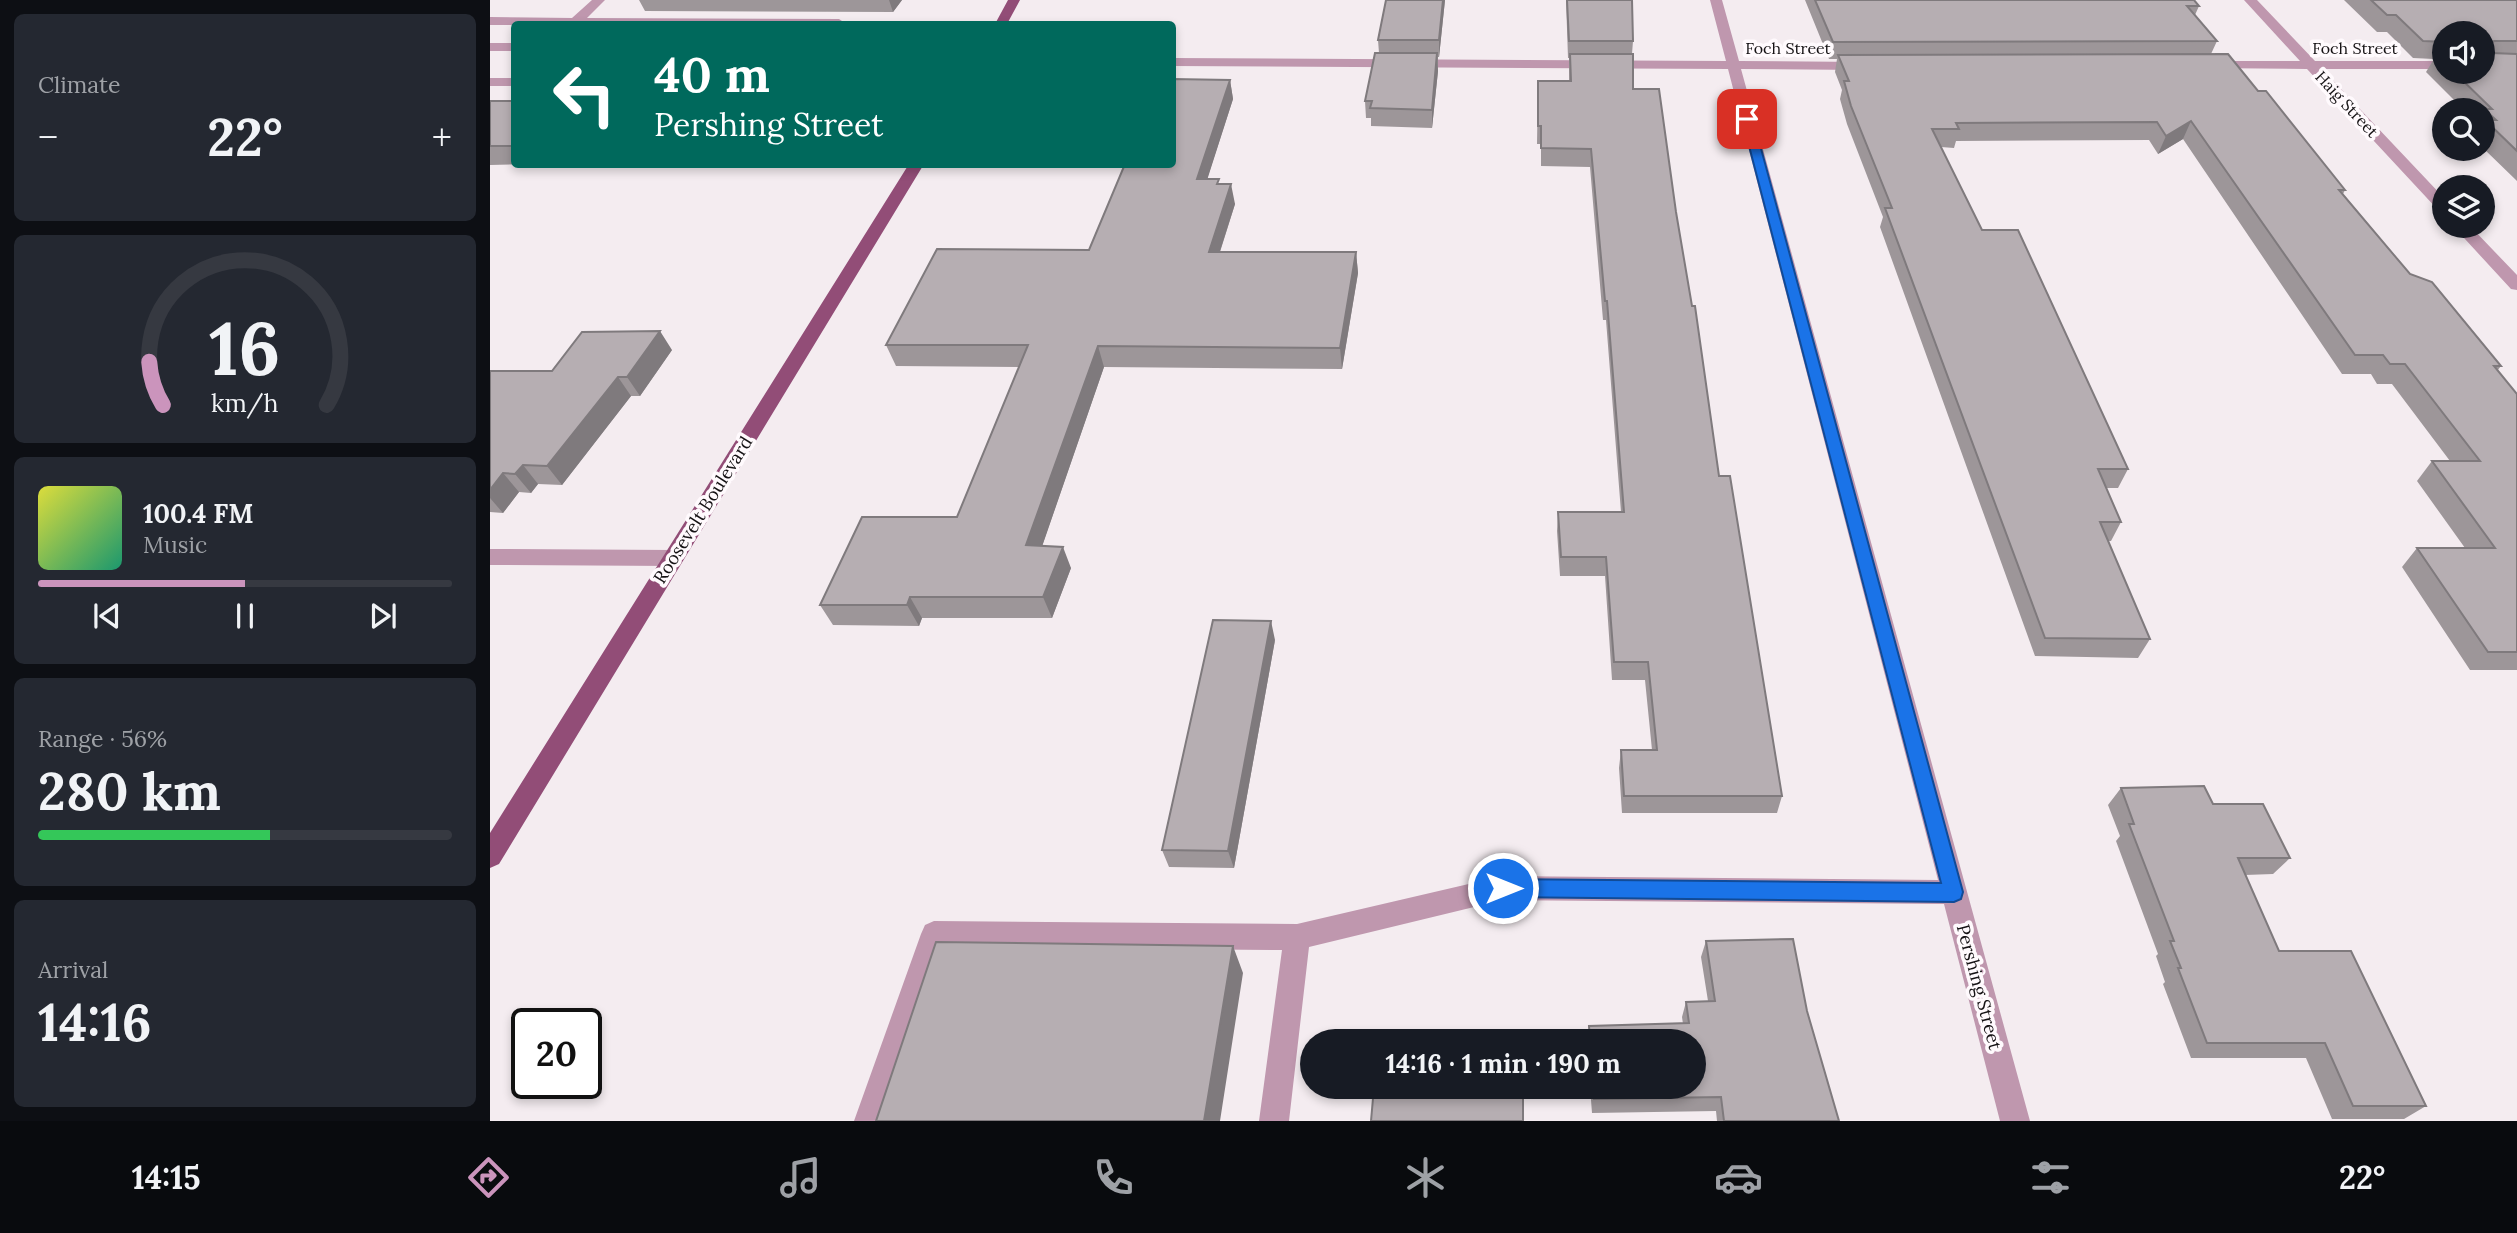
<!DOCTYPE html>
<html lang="en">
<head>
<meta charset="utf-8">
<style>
  body { margin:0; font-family:Lora,serif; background:#242831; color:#f1f3f6; height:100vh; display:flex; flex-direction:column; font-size:26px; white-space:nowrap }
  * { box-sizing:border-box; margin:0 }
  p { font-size:23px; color:#9ea1a6 }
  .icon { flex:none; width:38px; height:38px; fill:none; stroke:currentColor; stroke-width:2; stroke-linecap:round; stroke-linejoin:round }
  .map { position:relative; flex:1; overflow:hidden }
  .details { display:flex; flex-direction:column; gap:14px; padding:14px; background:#0d0f14; width:490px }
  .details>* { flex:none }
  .hud { position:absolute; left:21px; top:21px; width:665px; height:147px; border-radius:7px; box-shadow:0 4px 10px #0003; background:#00695c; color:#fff; overflow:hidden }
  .controls { position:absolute; left:1942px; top:21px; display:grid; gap:14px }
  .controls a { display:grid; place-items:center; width:63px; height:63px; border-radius:50%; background:#171b24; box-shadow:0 4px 10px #0003; font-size:35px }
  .speed { position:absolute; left:21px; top:1008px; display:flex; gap:14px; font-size:35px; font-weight:700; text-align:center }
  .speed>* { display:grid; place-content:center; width:91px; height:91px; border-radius:50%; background:#171b24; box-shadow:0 4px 10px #0003; line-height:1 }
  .speed .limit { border:4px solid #111; border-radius:10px; background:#fff; color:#111 }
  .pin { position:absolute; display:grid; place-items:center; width:60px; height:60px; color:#fff; margin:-30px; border-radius:14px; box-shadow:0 4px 10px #0006 }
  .me { position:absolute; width:77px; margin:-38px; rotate:90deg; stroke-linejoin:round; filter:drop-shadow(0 0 5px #0008) }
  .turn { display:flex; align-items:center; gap:24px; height:147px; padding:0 28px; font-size:32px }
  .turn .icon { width:91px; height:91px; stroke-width:2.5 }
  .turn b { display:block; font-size:49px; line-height:60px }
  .big { font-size:52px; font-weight:800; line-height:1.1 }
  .details .tile { flex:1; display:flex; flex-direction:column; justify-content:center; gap:10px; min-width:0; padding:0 24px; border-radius:10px; background:#242831 }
  .details .dial { align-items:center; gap:0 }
  .dial svg { height:182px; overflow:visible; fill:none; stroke:#363941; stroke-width:7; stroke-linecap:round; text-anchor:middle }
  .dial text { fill:#f1f3f6; stroke:none }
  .song { display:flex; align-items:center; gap:21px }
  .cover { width:84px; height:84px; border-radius:10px; background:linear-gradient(135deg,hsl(60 70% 55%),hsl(160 70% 35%)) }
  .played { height:7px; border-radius:4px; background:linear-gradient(90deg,#cb94bc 50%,#363941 50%) }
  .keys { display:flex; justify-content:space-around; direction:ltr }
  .heat { display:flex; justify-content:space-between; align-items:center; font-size:38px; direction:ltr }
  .charge { height:10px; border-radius:5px; background:linear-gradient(90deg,#34c759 56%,#363941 0) }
  .trip { position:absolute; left:810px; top:1029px; width:406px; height:70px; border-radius:35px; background:#171b24; box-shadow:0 4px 10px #0003; font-weight:800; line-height:70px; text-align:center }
  .tab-bar { display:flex; height:112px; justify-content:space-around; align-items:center; background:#090b0e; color:#9ea1a6 }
  .tab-bar .icon { width:49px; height:49px }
  .tab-bar .selected { color:#cb94bc }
  .tab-bar b { font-size:32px; color:#f1f3f6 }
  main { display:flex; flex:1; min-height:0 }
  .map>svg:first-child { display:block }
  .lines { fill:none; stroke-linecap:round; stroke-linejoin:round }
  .minor { fill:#bf97ae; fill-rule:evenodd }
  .major { fill:#924d77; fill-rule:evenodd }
  .wall { fill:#9d9699; fill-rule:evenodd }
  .shaded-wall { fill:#7f7a7d }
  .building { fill:#b6aeb2; stroke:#7f7a7d; stroke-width:2 }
  .route { fill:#1a73e8; stroke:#114b97; stroke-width:2 }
  .labels { text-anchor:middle; stroke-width:7; stroke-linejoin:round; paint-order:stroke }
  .far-street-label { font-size:16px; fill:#151214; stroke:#fffafd }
  .street-label { font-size:18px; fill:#151214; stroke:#fffafd }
</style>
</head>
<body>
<main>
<section class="details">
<div class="tile"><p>Climate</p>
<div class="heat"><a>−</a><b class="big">22°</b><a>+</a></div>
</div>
<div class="tile dial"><svg viewBox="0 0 100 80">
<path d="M14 69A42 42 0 1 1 86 69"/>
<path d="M14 69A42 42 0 0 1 8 50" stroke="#cb94bc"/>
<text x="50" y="56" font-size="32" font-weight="700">16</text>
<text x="50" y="72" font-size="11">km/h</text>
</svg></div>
<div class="tile">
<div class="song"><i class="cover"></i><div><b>100.4 FM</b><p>Music</p></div></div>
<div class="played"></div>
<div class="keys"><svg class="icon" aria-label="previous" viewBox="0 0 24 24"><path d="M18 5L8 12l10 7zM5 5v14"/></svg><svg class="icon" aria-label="pause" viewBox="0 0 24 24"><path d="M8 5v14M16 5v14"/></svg><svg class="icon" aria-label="next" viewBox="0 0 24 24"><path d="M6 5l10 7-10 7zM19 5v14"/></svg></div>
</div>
<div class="tile"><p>Range · 56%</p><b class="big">280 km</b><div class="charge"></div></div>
<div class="tile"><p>Arrival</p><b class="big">14:16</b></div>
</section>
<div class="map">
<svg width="2027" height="1121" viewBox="0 0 2027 1121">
  <rect width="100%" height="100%" fill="#f4ecf0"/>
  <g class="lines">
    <!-- minor -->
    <path class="minor" d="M102 0H115L97 18 349 19 355 23 0 25V17L82 18Z
      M1220 0H1232L1249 61 1373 62 1380 66 1373 70 1251 69 1540 1121H1510L1454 904 1013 900 819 947 799 1121H769L792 950 453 947 394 1121H364L431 934 435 925 444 921 807 924 1013 876 1448 880 1238 69 682 66V58L1236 61Z
      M1754 0H1767L1825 61H1955V69H1832L1955 199V213L1949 211 1817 69 1716 68V62L1721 61H1810Z
      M0 43H24V51H0Z
      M0 78H24V86H0Z
      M1963 226H1980L2027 275V290L2021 289Z
      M0 549 183 550 190 553 193 558 190 563 183 566 0 565Z"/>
    <!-- major -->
    <path class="major" d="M518 0H530L517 24H505Z
      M419 164H434L9 864 0 868V833Z"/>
  </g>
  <!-- wall -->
  <path class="wall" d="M149 0H412L403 12 155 11Z
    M896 0H955L949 57H948V71L942 128 881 126V118H876L875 101 889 53 888 40Z
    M1076 0H1142L1143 41 1142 54 1143 89 1186 212 1229 476 1292 796 1287 813H1132L1129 768 1131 750H1162L1155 680H1122L1115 576H1070L1067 531 1068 512H1131L1116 320H1113L1100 167 1051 166V144H1047L1048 81H1079V58H1078Z
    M1315 0H1704L1709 6 1705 15 1727 41 1721 54 1768 91 1855 190 1853 194 1920 274 2011 366 2007 371 2027 394V670H1980L1912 567 1927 548H1975L1927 481 1942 461H1960L1902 384H1887L1881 374H1852L1693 139 1668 154 1659 140 1466 141 1464 148 1451 147 1492 230 1638 469 1628 488H1616L1631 522 1621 541H1618L1660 639 1648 658 1545 656 1390 227 1393 217 1357 124 1350 99 1352 90 1345 72 1347 59H1339Z
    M1854 0H2027V181L1993 148V110H1974L1936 72 1944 59 1923 58 1897 32H1887ZM1955 33H1993V72H1955Z
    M740 80 743 99 717 179 730 184 745 204 730 252H866L868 273 852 369 614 367 552 546 581 568 562 618H432L429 626 343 625 330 605 467 517 529 367 406 366 396 345 599 250Z
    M0 101H24V164H40L0 165Z
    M182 350 150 396H141L72 485 48 484 41 493 29 492 13 513 0 512V371H62Z
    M785 640 744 868 679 867 672 850Z
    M1631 788 1723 804 1800 858 1783 874 1755 875 1789 951 1936 1106 1914 1119H1842L1816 1058H1701L1673 984 1675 982 1666 956 1668 954 1626 841 1630 836 1618 805Z
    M1216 941 1317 1011 1349 1121H1227L1226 1111 1102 1113 1100 1087H1204V1041H1098L1099 1026 1193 1024 1192 1017 1196 1002 1218 1001 1211 957Z"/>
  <!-- shaded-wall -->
  <path class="shaded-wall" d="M399 0H412L403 12Z
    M953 0H955L949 57V40Z
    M947 53 948 71 942 128V110Z
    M740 80 743 99 711 199 707 179Z
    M1701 121 1693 139 1668 154 1676 136Z
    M741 184 745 204 723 273 719 252Z
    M866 252 868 273 852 369 850 348Z
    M170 331 182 350 150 396 137 377Z
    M608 346 614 367 545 567 536 545Z
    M128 377 141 396 72 485 57 466Z
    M33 465 48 484 41 493 25 474Z
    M13 473 29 492 13 513 0 498V490Z
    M573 547 581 568 562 618 553 597Z
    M420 597 432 618 429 626 417 605Z
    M781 621 785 640 744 868 738 851Z
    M743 946 753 973 730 1121H714Z"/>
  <!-- building -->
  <path class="building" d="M896 0H953L949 40H888Z
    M1077 0H1142L1143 41H1079Z
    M1325 0H1704L1709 6H1697L1727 41 1343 42Z
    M1881 0H2027V41H2004L2001 44 2002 53 2027 54V151L1995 120H2006L1994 109H2002L1964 72H1993V33H1955V42L1933 41 1906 15H1897Z
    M885 53H947L942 110 880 108 882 101H875Z
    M1080 54H1143V89H1169L1186 212 1202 306H1205L1229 476H1240L1292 796H1134L1131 750H1167L1158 662H1124L1116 557H1071L1068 512H1134L1117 301H1115L1101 149 1051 148V126H1048V81H1081Z
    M1738 54 1768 91H1776L1855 190H1849L1920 274 1942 282 2011 366H2004L2027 394V652H1998L1927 548H2005L1942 461H1990L1915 364H1900L1893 355H1865L1701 121 1676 136 1667 122 1466 123 1469 129H1442L1492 230H1528L1638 469H1608L1631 522H1610L1660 639 1555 638 1395 208H1402L1361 106 1354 81H1359L1348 55Z
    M1946 54H1955V63Z
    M682 79 740 80 707 179H729L727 184H741L719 252H866L850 348 608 346 536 545 573 547 553 597H420L417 605H330L372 517H467L538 345H396L447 249 599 250 635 164H682Z
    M0 101H24V146H0Z
    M170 331 137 377H128L57 466 33 465 25 474 13 473 0 490V371H62L92 332Z
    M723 620 781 621 738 851 672 850Z
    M1714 786 1723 804H1773L1800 858H1748L1789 951H1861L1936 1106H1863L1835 1043H1717L1688 968H1691L1680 941H1684L1639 824H1644L1631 788Z
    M1303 939 1317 1011 1349 1121H1234L1231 1097 1104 1099 1103 1087H1204V1041H1100L1099 1026 1199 1023 1196 1002 1225 1001 1216 941Z
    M446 942 743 946 714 1121H386Z
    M884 1087H1033V1121H881Z"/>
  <!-- route -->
  <path class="route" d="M1254 117 1263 119 1473 892 1471 899 1464 902 1013 897 1006 894 1003 888 1006 882 1013 879 1451 883 1252 119Z"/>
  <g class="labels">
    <!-- far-street labels -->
    <g class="far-street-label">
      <text x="1298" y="54">Foch Street</text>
      <text x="1865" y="54">Foch Street</text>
      <text transform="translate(1857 104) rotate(47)" y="6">Haig Street</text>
    </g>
    <!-- street labels -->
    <g class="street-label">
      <text transform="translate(213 510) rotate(-58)" y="6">Roosevelt Boulevard</text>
      <text transform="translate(1489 987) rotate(75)" y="6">Pershing Street</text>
    </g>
  </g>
</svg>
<div class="controls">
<a><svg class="icon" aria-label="sound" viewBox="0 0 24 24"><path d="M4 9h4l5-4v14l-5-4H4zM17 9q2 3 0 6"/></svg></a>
<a><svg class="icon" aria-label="search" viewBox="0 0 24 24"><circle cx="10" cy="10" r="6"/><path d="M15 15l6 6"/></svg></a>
<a><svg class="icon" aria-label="layers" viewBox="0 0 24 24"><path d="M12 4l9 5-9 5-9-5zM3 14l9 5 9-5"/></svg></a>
</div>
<div class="speed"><div class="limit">20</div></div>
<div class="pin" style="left:1257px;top:119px;background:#d93025"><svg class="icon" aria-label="arrive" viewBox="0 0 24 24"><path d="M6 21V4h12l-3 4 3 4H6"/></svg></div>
<svg class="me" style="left:1013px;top:888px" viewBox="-20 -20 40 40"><circle r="17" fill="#1a73e8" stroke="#fff" stroke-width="3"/><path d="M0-11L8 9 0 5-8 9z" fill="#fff"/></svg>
<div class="trip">14:16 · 1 min · 190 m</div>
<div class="hud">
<div class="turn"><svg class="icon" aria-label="left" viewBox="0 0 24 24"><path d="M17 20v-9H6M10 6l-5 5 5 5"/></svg><div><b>40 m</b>Pershing Street</div></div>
</div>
</div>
</main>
<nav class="tab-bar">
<b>14:15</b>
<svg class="icon selected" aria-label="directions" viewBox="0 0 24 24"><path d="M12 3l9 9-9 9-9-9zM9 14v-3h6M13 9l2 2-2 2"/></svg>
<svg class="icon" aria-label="music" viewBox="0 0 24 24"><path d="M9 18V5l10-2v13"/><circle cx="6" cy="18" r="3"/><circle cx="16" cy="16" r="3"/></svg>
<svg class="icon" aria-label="phone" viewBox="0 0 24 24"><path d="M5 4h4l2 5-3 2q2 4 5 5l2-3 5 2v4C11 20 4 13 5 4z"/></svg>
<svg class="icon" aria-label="climate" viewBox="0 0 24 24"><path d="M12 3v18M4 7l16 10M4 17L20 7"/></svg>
<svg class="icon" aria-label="car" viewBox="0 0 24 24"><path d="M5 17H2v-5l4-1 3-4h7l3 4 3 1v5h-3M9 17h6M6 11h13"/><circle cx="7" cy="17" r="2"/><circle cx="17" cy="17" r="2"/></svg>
<svg class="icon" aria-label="filters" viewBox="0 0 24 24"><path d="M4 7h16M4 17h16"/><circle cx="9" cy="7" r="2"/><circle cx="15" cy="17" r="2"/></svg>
<b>22°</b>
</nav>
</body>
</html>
